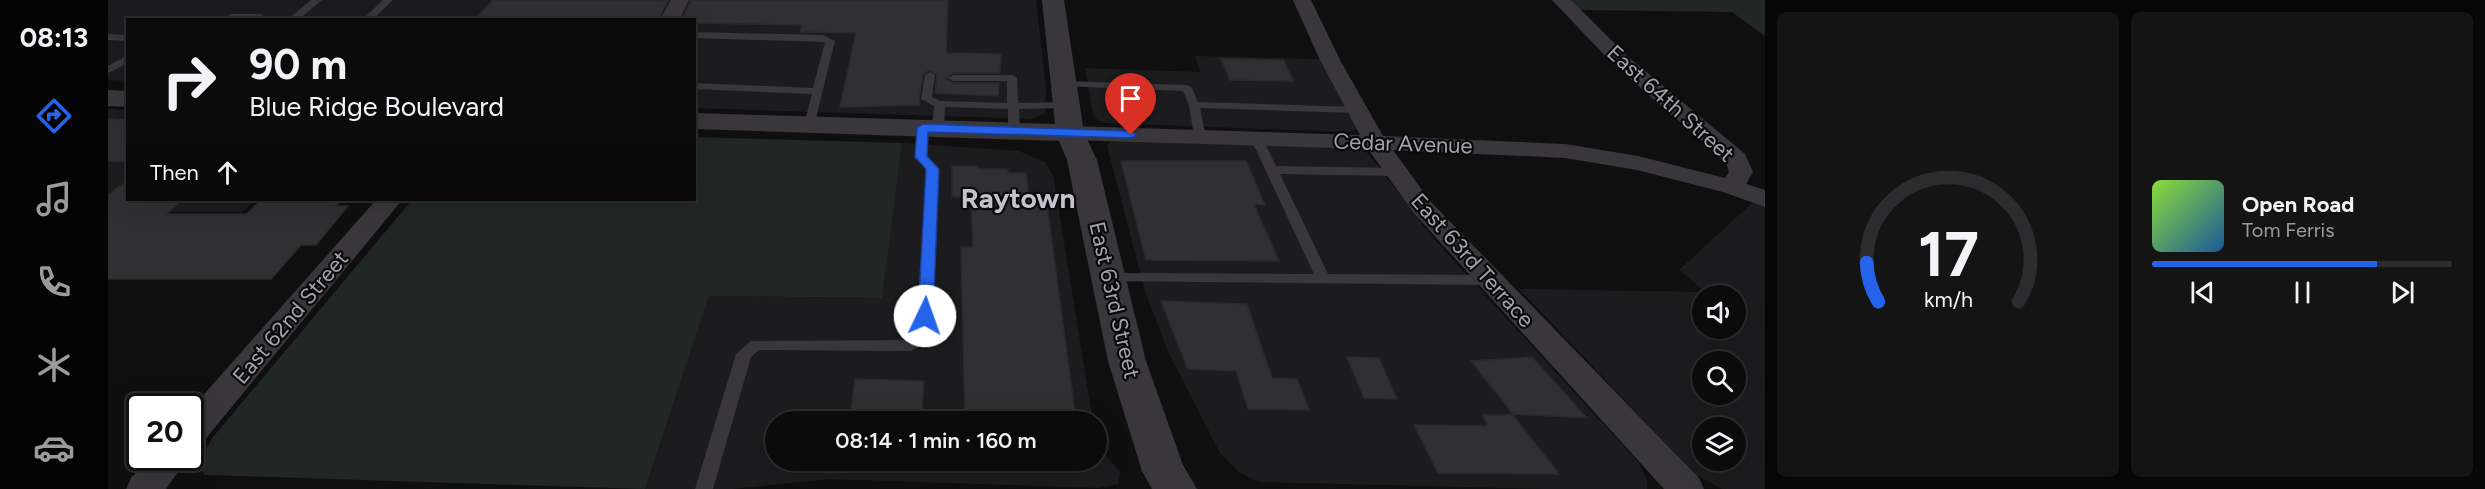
<!DOCTYPE html>
<html lang="en">
<head>
<meta charset="utf-8">
<style>
  body { margin:0; font-family:Figtree,sans-serif; background:#151415; color:#f1f3f6; height:100vh; display:flex; flex-direction:column; font-size:22px; white-space:nowrap }
  * { box-sizing:border-box; margin:0 }
  p { font-size:20px; color:#9a9b9d }
  .icon { flex:none; width:33px; height:33px; fill:none; stroke:currentColor; stroke-width:2; stroke-linecap:round; stroke-linejoin:round }
  .map { position:relative; flex:1; overflow:hidden }
  .details { display:flex; flex-direction:column; gap:12px; padding:12px; background:#070607; width:720px }
  .details>* { flex:none }
  .guide { position:absolute; left:18px; top:18px; width:570px; height:183px; border-radius:0px; box-shadow:0 6px 24px #0002,0 0 0 2px #2c2b2d; background:#0c0b0c; color:#f1f3f6; overflow:hidden }
  .buttons { position:absolute; left:1584px; top:285px; display:grid; gap:12px }
  .buttons a { display:grid; place-items:center; width:54px; height:54px; border-radius:50%; background:#0c0b0c; box-shadow:0 6px 24px #0002,0 0 0 2px #2c2b2d; font-size:30px }
  .speed { position:absolute; left:18px; top:393px; display:flex; gap:12px; font-size:30px; font-weight:700; text-align:center }
  .speed>* { display:grid; place-content:center; width:78px; height:78px; border-radius:50%; background:#0c0b0c; box-shadow:0 6px 24px #0002,0 0 0 2px #2c2b2d; line-height:1 }
  .speed .limit { border:3px solid #111; border-radius:9px; background:#fff; color:#111 }
  .pin { position:absolute; display:grid; place-items:center; width:51px; height:51px; color:#fff; margin:-62px -26px; border-radius:50% 50% 50% 0; rotate:-45deg; box-shadow:0 0 6px #0007 }
  .pin .icon { rotate:45deg }
  .me { position:absolute; width:66px; margin:-33px; rotate:3deg; stroke-linejoin:round; filter:drop-shadow(0 0 4px #0008) }
  .turn { display:flex; align-items:center; gap:21px; height:126px; padding:0 24px; font-size:27px }
  .turn .icon { width:78px; height:78px; stroke-width:2.5 }
  .turn b { display:block; font-size:42px; line-height:51px }
  .then { display:flex; align-items:center; height:57px; padding:0 24px; background:#0003; gap:12px; font-size:22px }
  .details .widget { flex:1; display:flex; flex-direction:column; justify-content:center; gap:9px; min-width:0; padding:0 21px; border-radius:9px; background:#151415 }
  .details .dial { align-items:center; gap:0 }
  .dial svg { height:156px; overflow:visible; fill:none; stroke:#2c2b2d; stroke-width:7; stroke-linecap:round; text-anchor:middle }
  .dial text { fill:#f1f3f6; stroke:none }
  .song { display:flex; align-items:center; gap:18px }
  .cover { width:72px; height:72px; border-radius:9px; background:linear-gradient(135deg,hsl(90 70% 55%),hsl(210 70% 35%)) }
  .played { height:6px; border-radius:3px; background:linear-gradient(90deg,#2563eb 75%,#2c2b2d 75%) }
  .keys { display:flex; justify-content:space-around; direction:ltr }
  .details .tiles { flex:1; display:grid; gap:12px; grid-template-columns:repeat(2,1fr) }
  .trip { position:absolute; left:657px; top:411px; width:342px; height:60px; border-radius:30px; background:#0c0b0c; box-shadow:0 6px 24px #0002,0 0 0 2px #2c2b2d; font-weight:600; line-height:60px; text-align:center }
  main { display:flex; flex:1; min-height:0 }
  .tab-bar { display:flex; flex-direction:column; width:108px; justify-content:space-around; align-items:center; background:#050405; color:#9a9b9d }
  .tab-bar .icon { width:42px; height:42px }
  .tab-bar .active { color:#2563eb }
  .tab-bar b { font-size:27px; color:#f1f3f6 }
  .map>svg:first-child { display:block }
  .built { fill:#1c1b1d; fill-rule:evenodd }
  .green { fill:#202725 }
  .building { fill:#302f32; stroke:#2b292c; stroke-width:1.5 }
  .lines { fill:none; stroke-linecap:round; stroke-linejoin:round }
  .service { fill:#39373c; fill-rule:evenodd }
  .minor { fill:#39373c; fill-rule:evenodd }
  .tertiary { fill:#39373c; fill-rule:evenodd }
  .route { fill:#2563eb; stroke:#184099; stroke-width:1.5 }
  .labels { text-anchor:middle; stroke-width:4.5; stroke-linejoin:round; paint-order:stroke }
  .street-label { font-size:22px; fill:#a5a1b0; stroke:#0b0a0b }
  .district-label { font-size:28px; font-weight:bold; fill:#c5c2cd; stroke:#0b0a0b }
</style>
</head>
<body>
<main>
<nav class="tab-bar">
<b>08:13</b>
<svg class="icon active" aria-label="directions" viewBox="0 0 24 24"><path d="M12 3l9 9-9 9-9-9zM9 14v-3h6M13 9l2 2-2 2"/></svg>
<svg class="icon" aria-label="music" viewBox="0 0 24 24"><path d="M9 18V5l10-2v13"/><circle cx="6" cy="18" r="3"/><circle cx="16" cy="16" r="3"/></svg>
<svg class="icon" aria-label="phone" viewBox="0 0 24 24"><path d="M5 4h4l2 5-3 2q2 4 5 5l2-3 5 2v4C11 20 4 13 5 4z"/></svg>
<svg class="icon" aria-label="climate" viewBox="0 0 24 24"><path d="M12 3v18M4 7l16 10M4 17L20 7"/></svg>
<svg class="icon" aria-label="car" viewBox="0 0 24 24"><path d="M5 17H2v-5l4-1 3-4h7l3 4 3 1v5h-3M9 17h6M6 11h13"/><circle cx="7" cy="17" r="2"/><circle cx="17" cy="17" r="2"/></svg>
</nav>
<div class="map">
<svg width="1657" height="489" viewBox="0 0 1657 489">
  <rect width="100%" height="100%" fill="#100f10"/>
  <!-- built -->
  <path class="built" d="M0 0H928L938 88 937 114 922 119 587 108 586 20H20L19 81 0 80Z
    M1087 56 1211 59 1248 125V129L1241 132 998 123 990 120 985 115 977 68 1092 72Z
    M0 109 19 110 20 200H147L134 212H28L0 235Z
    M1002 141 1243 147 1258 151 1325 238 1530 462 1539 479V489H1440L1151 482 1131 472 1112 453 1060 352 1037 291 999 146Z
    M794 143 911 151 937 162 945 175 985 421 668 422V460H988L989 445 1012 472 1010 484 991 488 720 479 625 489H537L601 296 773 298Z
    M1645 202 1657 207V489H1614L1588 475 1411 289 1597 292 1571 270ZM1594 296H1628V328H1594ZM1594 362H1628V394H1594ZM1594 428H1628V460H1594Z"/>
  <!-- green -->
  <path class="green" d="M1463 0H1657V36L1624 12 1472 10Z
    M587 137 794 143 774 298 601 296 537 489 97 475 89 465 105 437 304 200H586Z"/>
  <!-- building -->
  <path class="building" d="M385 0H560L550 20H366Z
    M583 0H840L838 53 893 54 892 73H845L838 79 845 83H891L890 96 827 93 829 75 821 70 815 75 811 99 812 105 732 107 748 33 692 32 694 25 586 23V20H574Z
    M1113 59 1175 60 1186 81 1122 80Z
    M0 119 20 120V162L0 161Z
    M1013 161H1138L1157 205 1146 204 1171 261 1038 260Z
    M844 166H870V169H900V173H918L921 198H938L968 420 888 418V422H857L853 247H865L863 197H844Z
    M20 180V200H75L58 214H139L153 200H233L228 206H240L208 245H193L163 279H0V195Z
    M1053 301 1139 304 1164 378 1189 379 1201 410 1140 409 1128 371 1080 369Z
    M1239 357 1271 358 1289 399 1256 398Z
    M1424 357 1479 418 1405 414 1363 361Z
    M747 379 816 381 813 422H741Z
    M1374 415H1405L1451 474 1330 473 1306 425 1380 426Z"/>
  <g class="lines">
    <!-- service -->
    <path class="service" d="M203 0H214L190 20H179Z
      M275 0H285L264 20H254Z
      M123 14H152L155 15 157 20H112Z
      M586 32 715 35 727 41 706 126H698L696 124 704 94 586 89V83L705 88 717 42 586 38Z
      M0 34 20 35V41L0 40Z
      M20 55V63L0 73V66Z
      M822 72 827 75 824 97 833 101 899 103V81H845L840 78 845 75H904L909 78 910 103 959 102 964 105 959 108 911 109 912 131 906 134 900 131V109L837 107 836 129 830 132 824 129 826 106 813 99 817 75Z
      M956 81 1079 85 1084 88 1090 102 1249 107 1255 110 1249 113 1092 108 1098 137 1092 140 1086 137 1081 105 1075 91 952 86V82Z
      M815 125 821 128 819 156 831 169 824 337 821 341 803 351 651 350 643 357 605 489H587L628 354 643 341 800 340 809 335 819 170 807 157 809 128Z
      M1149 136 1155 139 1168 166 1287 168 1293 172 1287 176 1172 174 1220 274 1382 275 1389 280 1382 285 997 281 995 278 997 275 1002 273 1206 274 1143 139Z"/>
    <!-- minor -->
    <path class="minor" d="M563 0H581L571 20H552Z
      M1185 0H1203L1232 60 1275 136 1457 144 1530 156 1617 178 1621 172 1618 162 1504 63 1444 0H1463L1518 55 1637 154 1645 172 1638 184 1657 190V207L1615 192 1529 170 1457 158 1285 150 1323 202 1591 478 1596 489H1556L1305 212 1260 149 962 140 954 138 951 133 954 128 962 126 1252 135 1212 60Z
      M268 200H294L94 443 82 447V410Z
      M42 458H80L58 489H18L23 478Z"/>
    <!-- tertiary -->
    <path class="tertiary" d="M934 0H956L976 133 989 160 1038 361 1075 465 1089 489H1044L1034 471 1000 361 959 160 951 141 586 129V113L947 124Z
      M0 90 20 91V107L0 106Z"/>
  </g>
  <!-- route -->
  <path class="route" d="M815 124 1023 131 1029 135 1023 138 820 132 819 156 831 169 825 316 817 321 810 316 818 169 807 157 809 128Z"/>
  <g class="labels">
    <!-- street labels -->
    <g class="street-label">
      <text transform="translate(1563 103) rotate(42)" y="8">East 64th Street</text>
      <text transform="translate(1295 143) rotate(2)" y="8">Cedar Avenue</text>
      <text transform="translate(1365 260) rotate(48)" y="8">East 63rd Terrace</text>
      <text transform="translate(1007 300) rotate(77)" y="8">East 63rd Street</text>
      <text transform="translate(182 317) rotate(-50)" y="8">East 62nd Street</text>
    </g>
    <!-- district labels -->
    <g class="district-label">
      <text x="910" y="208">Raytown</text>
    </g>
  </g>
</svg>
<div class="buttons">
<a><svg class="icon" aria-label="sound" viewBox="0 0 24 24"><path d="M4 9h4l5-4v14l-5-4H4zM17 9q2 3 0 6"/></svg></a>
<a><svg class="icon" aria-label="search" viewBox="0 0 24 24"><circle cx="10" cy="10" r="6"/><path d="M15 15l6 6"/></svg></a>
<a><svg class="icon" aria-label="layers" viewBox="0 0 24 24"><path d="M12 4l9 5-9 5-9-5zM3 14l9 5 9-5"/></svg></a>
</div>
<div class="speed"><div class="limit">20</div></div>
<div class="pin" style="left:1023px;top:135px;background:#d93025"><svg class="icon" aria-label="arrive" viewBox="0 0 24 24"><path d="M6 21V4h12l-3 4 3 4H6"/></svg></div>
<svg class="me" style="left:817px;top:316px" viewBox="-20 -20 40 40"><circle r="19" fill="#fff"/><path d="M0-13L10 11 0 6-10 11z" fill="#2563eb"/></svg>
<div class="trip">08:14 · 1 min · 160 m</div>
<div class="guide">
<div class="turn"><svg class="icon" aria-label="right" viewBox="0 0 24 24"><path d="M7 20v-9h11M14 6l5 5-5 5"/></svg><div><b>90 m</b>Blue Ridge Boulevard</div></div>
<div class="then">Then<svg class="icon" aria-label="ahead" viewBox="0 0 24 24"><path d="M12 20V5M6 11l6-6 6 6"/></svg></div>
</div>
</div>
<section class="details">
<div class="tiles">
<div class="widget dial"><svg viewBox="0 0 100 80">
<path d="M14 69A42 42 0 1 1 86 69"/>
<path d="M14 69A42 42 0 0 1 8 49" stroke="#2563eb"/>
<text x="50" y="56" font-size="32" font-weight="700">17</text>
<text x="50" y="72" font-size="11">km/h</text>
</svg></div>
<div class="widget">
<div class="song"><i class="cover"></i><div><b>Open Road</b><p>Tom Ferris</p></div></div>
<div class="played"></div>
<div class="keys"><svg class="icon" aria-label="previous" viewBox="0 0 24 24"><path d="M18 5L8 12l10 7zM5 5v14"/></svg><svg class="icon" aria-label="pause" viewBox="0 0 24 24"><path d="M8 5v14M16 5v14"/></svg><svg class="icon" aria-label="next" viewBox="0 0 24 24"><path d="M6 5l10 7-10 7zM19 5v14"/></svg></div>
</div>
</div>
</section>
</main>
</body>
</html>
